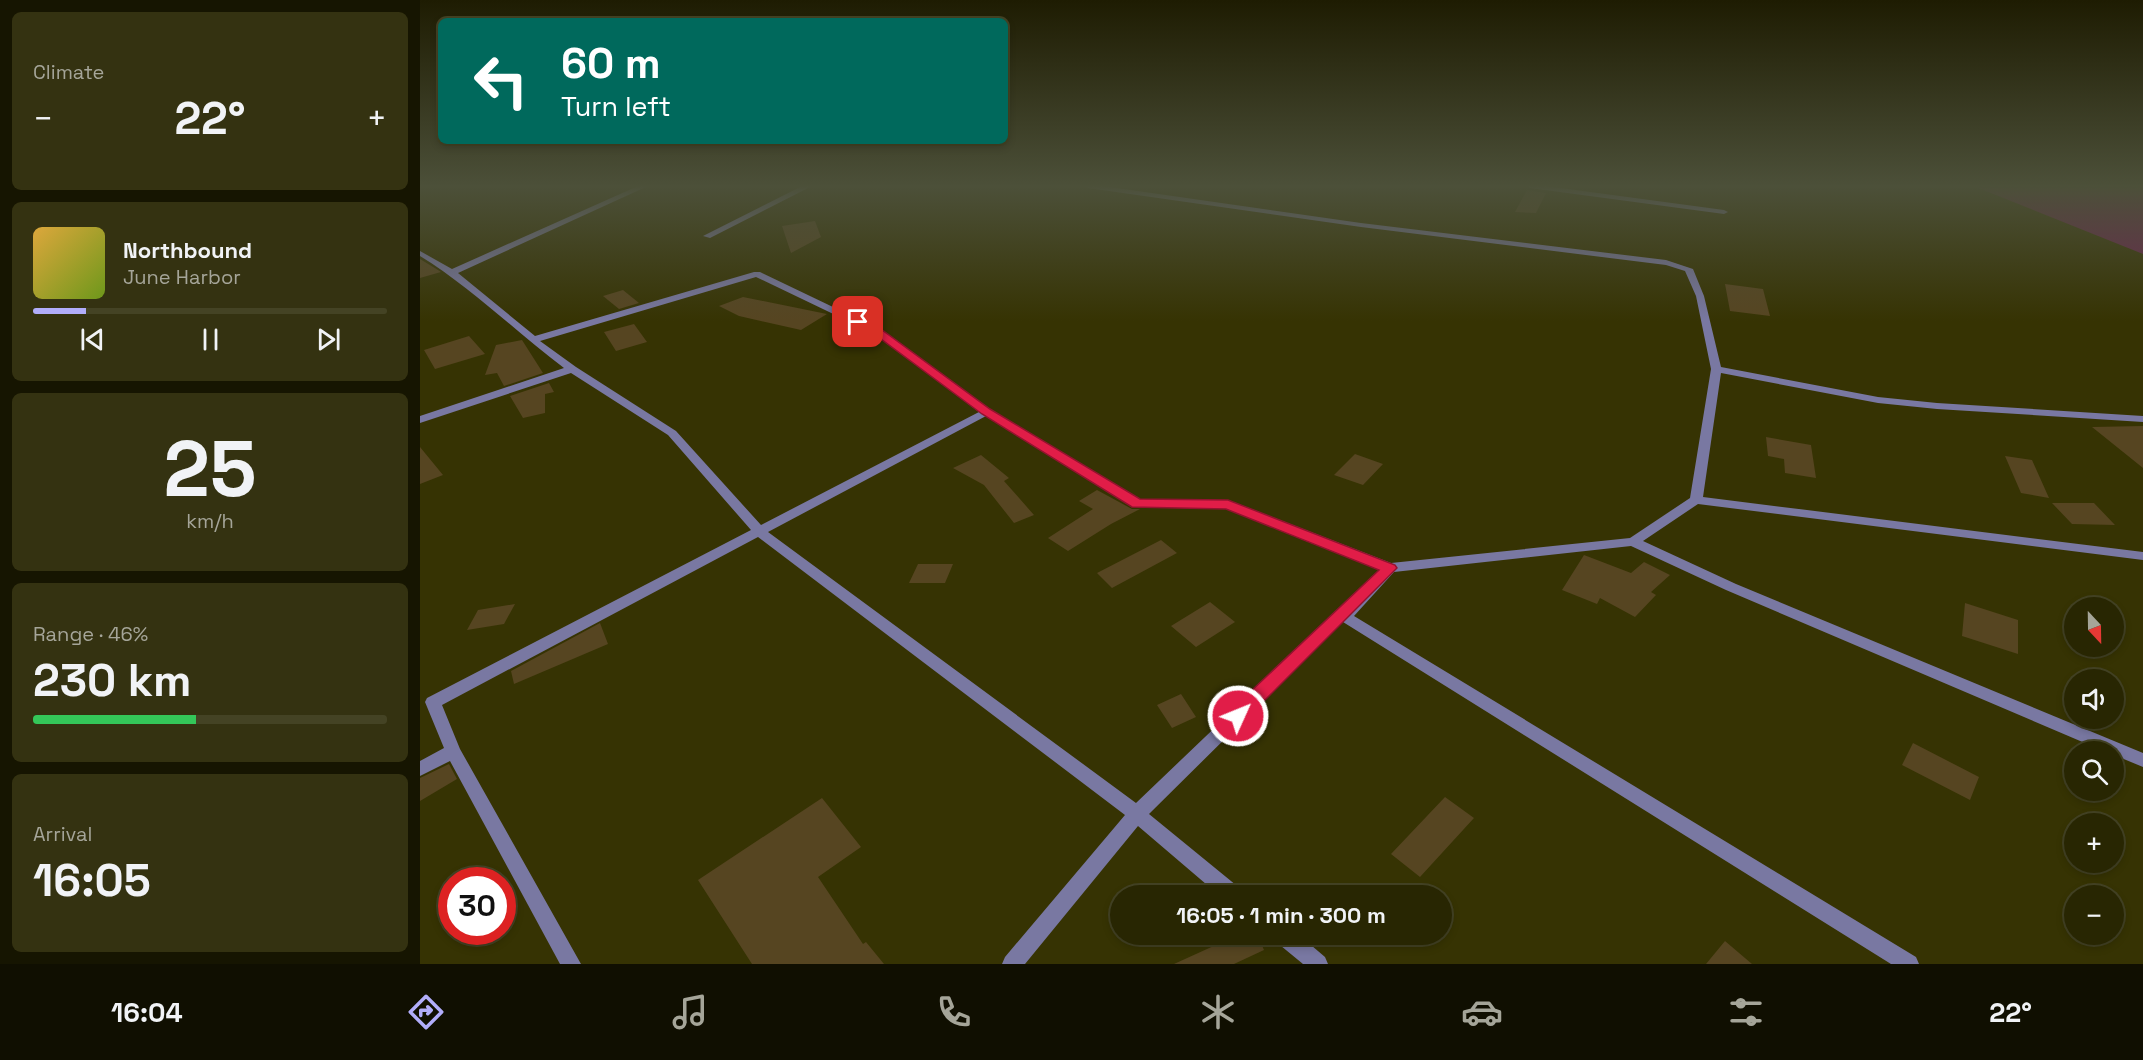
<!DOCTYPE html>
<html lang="en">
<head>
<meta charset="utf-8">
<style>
  body { margin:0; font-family:"Space Grotesk",sans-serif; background:#343211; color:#f1f3f6; height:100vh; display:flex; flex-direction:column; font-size:22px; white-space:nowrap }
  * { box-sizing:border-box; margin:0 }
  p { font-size:20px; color:#a5a599 }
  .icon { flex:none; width:33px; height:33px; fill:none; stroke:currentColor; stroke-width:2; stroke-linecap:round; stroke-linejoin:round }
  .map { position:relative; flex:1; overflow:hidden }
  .panel { display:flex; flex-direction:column; gap:12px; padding:12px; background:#161501; width:420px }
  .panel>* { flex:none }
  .hud { position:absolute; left:18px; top:18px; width:570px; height:126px; border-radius:9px; box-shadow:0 3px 9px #0003,0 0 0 2px #444324; background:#00695c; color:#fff; overflow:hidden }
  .needle { width:39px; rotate:158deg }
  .buttons { position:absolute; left:1644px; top:597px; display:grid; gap:12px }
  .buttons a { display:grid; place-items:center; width:60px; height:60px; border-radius:50%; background:#282602; box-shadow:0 3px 9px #0003,0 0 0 2px #444324; font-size:30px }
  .speed { position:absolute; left:18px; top:867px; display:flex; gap:12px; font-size:30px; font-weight:700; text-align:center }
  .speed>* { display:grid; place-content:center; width:78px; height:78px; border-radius:50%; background:#282602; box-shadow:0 3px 9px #0003,0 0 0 2px #444324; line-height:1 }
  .speed .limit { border:9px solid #d22; background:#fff; color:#111 }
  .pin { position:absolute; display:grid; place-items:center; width:51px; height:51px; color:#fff; margin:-26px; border-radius:12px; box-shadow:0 3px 9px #0006 }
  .me { position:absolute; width:66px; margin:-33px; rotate:46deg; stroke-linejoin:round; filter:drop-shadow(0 0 4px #0008) }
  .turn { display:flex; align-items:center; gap:21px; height:126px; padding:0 24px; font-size:27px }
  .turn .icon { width:78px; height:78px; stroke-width:2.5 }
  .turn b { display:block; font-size:42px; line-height:51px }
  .big { font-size:45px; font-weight:700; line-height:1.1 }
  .panel .tile { flex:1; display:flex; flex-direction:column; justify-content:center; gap:9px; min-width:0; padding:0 21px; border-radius:9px; background:#343211 }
  .panel .dial { align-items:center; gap:0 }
  .dial b { font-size:78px; line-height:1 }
  .song { display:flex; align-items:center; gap:18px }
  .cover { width:72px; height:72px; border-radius:9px; background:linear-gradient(135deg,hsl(40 70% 55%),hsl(80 70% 35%)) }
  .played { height:6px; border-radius:3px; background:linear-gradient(90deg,#b1adfa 15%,#444324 15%) }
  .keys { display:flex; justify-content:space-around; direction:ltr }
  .heat { display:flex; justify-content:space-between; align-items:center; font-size:33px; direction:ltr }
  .charge { height:9px; border-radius:4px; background:linear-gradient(90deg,#34c759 46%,#444324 0) }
  .trip { position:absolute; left:690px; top:885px; width:342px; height:60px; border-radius:30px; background:#282602; box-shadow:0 3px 9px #0003,0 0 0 2px #444324; font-weight:700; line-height:60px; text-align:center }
  .dock { display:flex; height:96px; justify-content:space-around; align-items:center; background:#100f01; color:#a5a599 }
  .dock .icon { width:42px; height:42px }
  .dock .current { color:#b1adfa }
  .dock b { font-size:27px; color:#f1f3f6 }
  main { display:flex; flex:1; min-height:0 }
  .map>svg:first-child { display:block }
  .green { fill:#6c2351 }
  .building { fill:#564521 }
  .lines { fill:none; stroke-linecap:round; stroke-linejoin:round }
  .minor { fill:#7978a2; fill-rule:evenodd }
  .route { fill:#e11d48; stroke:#92132f; stroke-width:1.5 }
</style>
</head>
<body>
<main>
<section class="panel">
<div class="tile"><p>Climate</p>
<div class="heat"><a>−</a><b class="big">22°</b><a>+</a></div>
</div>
<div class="tile">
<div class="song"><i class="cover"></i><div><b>Northbound</b><p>June Harbor</p></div></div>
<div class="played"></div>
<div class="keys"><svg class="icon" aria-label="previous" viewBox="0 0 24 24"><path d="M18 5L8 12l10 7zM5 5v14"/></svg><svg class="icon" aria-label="pause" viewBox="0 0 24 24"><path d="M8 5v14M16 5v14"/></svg><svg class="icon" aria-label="next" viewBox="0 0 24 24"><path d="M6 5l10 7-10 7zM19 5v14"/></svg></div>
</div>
<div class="tile dial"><b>25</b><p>km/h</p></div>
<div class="tile"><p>Range · 46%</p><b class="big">230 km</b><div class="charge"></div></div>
<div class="tile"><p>Arrival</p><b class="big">16:05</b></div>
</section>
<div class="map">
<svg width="1723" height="964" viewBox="0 0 1723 964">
  <rect width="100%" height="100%" fill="#363303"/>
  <!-- green -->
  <path class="green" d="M1553 186H1723V254L1561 189Z"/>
  <!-- building -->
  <path class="building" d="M1107 190 1126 193 1116 213 1095 212Z
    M395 221 401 237 371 253 362 226Z
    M0 259 18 270 21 272 0 278Z
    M1305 284 1343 289 1350 316 1310 311Z
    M203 290 219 303 199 309 183 296Z
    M323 297 407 314 381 330 319 316 299 306Z
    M214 324 227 342 196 351 184 332Z
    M49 336 65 354 15 369 4 350Z
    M102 340 123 373 84 386 77 373 65 375 76 345Z
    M129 383 134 392 125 394V413L103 418 90 396Z
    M1723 426V468L1672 427Z
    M1346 437 1391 445 1396 478 1365 473 1364 459 1348 456Z
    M0 447 23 475 0 484Z
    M935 454 963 464 943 485 914 475Z
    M561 455 589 478 584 481 614 515 594 523 564 485 533 468Z
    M1585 456 1612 460 1629 498 1601 493Z
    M677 490 712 509H720L691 524 648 551 628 538 673 509 659 501Z
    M1632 503H1674L1695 525 1652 524Z
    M741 540 757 553 692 588 677 573Z
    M1164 555 1211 573 1224 562 1250 575 1231 592 1236 595 1215 617 1180 598 1177 604 1142 590Z
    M498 564H533L525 583H489Z
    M790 602 815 622 776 647 751 626Z
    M1545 603 1598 620V654L1542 636Z
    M95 604 84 624 47 630 58 610Z
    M180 623 188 644 94 684 91 671Z
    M761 694 776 717 752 728 737 705Z
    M1493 743 1559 777 1550 800 1482 765Z
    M29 764 37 779 0 801V778Z
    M1025 797 1054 818 1000 877 971 854Z
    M402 798 441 847 398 877 443 944 446 942 464 964H332L278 880Z
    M820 934H837L844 950 814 964H754Z
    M1305 941 1332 964H1286Z"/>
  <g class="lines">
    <!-- minor -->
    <path class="minor" d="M218 186H228L38 273 115 336 334 272H340L461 330 570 410 720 500H808L971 563 1210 538 1270 498 1291 369 1276 296 1265 271 1246 265 941 227 668 188 664 186H683L941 223 1246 260 1273 269 1284 296 1301 367 1458 397 1517 403 1723 416V422L1517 409 1458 403 1301 373 1283 497 1723 552V560L1278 504 1223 541 1316 584 1723 753V767L1694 755V752H1686L1306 590 1211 546 974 572 934 616 1496 957 1499 964H1471L923 622 729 814 822 890 824 896H800L718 826 605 964H582L585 957 705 815 338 537 22 705 40 749 161 964H140L30 761 0 776V761L24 748 5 702 7 698 331 530 248 435 151 373 0 423V416L144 368C96 332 52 288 0 256V251L32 269ZM336 277 455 334 559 412 341 525 256 431 156 367 120 341ZM566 416 713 507 806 508 961 569 929 604 923 605 716 803 348 532Z
      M382 186H392L290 238 283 236Z
      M1106 186H1126L1304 210 1308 212 1304 214 1110 188Z
      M852 934H878L905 957 908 964H883L855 941Z"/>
  </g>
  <!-- sky -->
  <linearGradient id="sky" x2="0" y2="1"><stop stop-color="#1e1c02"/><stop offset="0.58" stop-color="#4c5039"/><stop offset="1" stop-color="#4c5039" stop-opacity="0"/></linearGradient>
  <rect width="1723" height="321" fill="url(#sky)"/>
  <!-- route -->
  <path class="route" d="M438 319 462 330 570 409 720 499 808 500 975 565 977 568 824 721 818 723 811 721 809 716 811 710 959 570 806 509 712 507 562 414 454 334 434 325 433 322Z"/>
</svg>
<div class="buttons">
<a><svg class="needle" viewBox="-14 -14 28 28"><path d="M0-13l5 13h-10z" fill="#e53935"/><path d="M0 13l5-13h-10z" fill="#a5a599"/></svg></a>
<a><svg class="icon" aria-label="sound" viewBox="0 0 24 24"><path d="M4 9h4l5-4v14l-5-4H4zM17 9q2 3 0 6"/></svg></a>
<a><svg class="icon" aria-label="search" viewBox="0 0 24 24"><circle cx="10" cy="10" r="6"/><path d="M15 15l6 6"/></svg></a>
<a>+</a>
<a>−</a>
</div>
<div class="speed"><div class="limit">30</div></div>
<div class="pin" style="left:438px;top:322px;background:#d93025"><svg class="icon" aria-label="arrive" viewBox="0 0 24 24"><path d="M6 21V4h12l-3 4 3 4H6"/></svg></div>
<svg class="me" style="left:818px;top:716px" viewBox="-20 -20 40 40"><circle r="17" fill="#e11d48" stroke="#fff" stroke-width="3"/><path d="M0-11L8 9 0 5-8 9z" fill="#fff"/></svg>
<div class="trip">16:05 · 1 min · 300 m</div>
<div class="hud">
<div class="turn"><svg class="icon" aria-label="left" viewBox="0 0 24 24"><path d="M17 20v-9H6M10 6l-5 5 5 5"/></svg><div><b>60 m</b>Turn left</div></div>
</div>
</div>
</main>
<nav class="dock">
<b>16:04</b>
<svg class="icon current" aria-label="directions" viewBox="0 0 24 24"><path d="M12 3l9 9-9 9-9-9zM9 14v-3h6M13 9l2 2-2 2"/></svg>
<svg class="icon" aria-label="music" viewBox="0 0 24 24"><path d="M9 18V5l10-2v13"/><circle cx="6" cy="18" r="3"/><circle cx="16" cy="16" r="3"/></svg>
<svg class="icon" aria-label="phone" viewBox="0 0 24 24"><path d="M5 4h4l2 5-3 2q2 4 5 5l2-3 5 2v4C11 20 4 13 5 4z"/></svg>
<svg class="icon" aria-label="climate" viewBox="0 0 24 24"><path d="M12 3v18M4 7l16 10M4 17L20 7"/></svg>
<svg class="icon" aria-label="car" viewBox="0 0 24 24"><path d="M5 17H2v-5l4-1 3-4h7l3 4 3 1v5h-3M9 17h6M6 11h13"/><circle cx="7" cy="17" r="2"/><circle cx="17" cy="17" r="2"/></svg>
<svg class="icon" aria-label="filters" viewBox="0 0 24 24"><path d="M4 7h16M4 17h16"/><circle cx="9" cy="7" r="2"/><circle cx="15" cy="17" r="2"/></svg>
<b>22°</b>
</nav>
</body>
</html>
